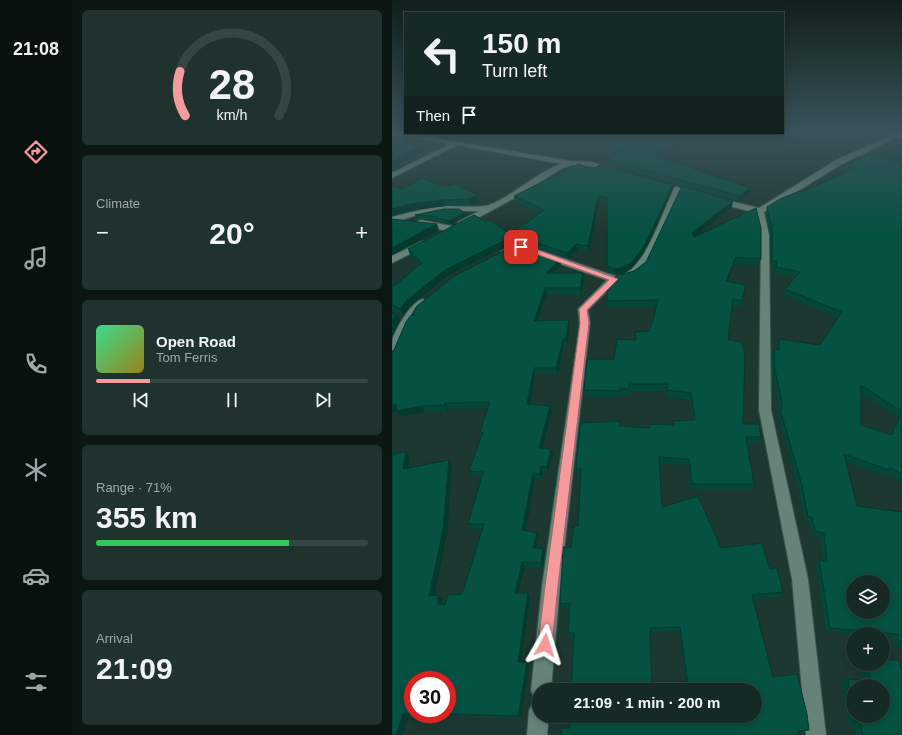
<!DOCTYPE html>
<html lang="en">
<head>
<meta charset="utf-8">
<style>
  body { margin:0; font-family:Arial,sans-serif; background:#1f322d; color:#f1f3f6; height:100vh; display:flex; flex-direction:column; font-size:15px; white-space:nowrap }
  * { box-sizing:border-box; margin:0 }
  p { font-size:13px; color:#9ea7a7 }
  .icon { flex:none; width:22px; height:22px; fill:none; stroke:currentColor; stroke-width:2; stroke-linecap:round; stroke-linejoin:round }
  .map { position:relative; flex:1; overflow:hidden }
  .side { display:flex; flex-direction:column; gap:10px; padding:10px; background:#0c1714; width:320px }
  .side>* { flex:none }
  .banner { position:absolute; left:12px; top:12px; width:380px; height:122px; border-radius:0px; box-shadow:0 2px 10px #0003,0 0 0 1px #354642; background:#162a25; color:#f1f3f6; overflow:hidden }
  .fabs { position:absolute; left:454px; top:575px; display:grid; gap:8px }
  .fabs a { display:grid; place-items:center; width:44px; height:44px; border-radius:50%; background:#162a25; box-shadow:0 2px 10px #0003,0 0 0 1px #354642; font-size:20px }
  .speed { position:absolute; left:12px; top:671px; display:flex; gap:8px; font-size:20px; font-weight:700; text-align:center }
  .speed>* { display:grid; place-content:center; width:52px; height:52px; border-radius:50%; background:#162a25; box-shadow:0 2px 10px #0003,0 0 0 1px #354642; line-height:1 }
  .speed .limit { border:6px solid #d22; background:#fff; color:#111 }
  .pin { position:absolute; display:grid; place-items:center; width:34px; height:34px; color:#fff; margin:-17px; border-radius:8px; box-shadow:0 2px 6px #0006 }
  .me { position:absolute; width:44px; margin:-22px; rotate:6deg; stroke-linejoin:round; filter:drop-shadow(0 0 3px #0008) }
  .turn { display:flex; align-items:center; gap:14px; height:84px; padding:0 12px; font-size:18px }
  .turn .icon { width:52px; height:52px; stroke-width:2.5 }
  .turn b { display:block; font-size:28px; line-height:34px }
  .then { display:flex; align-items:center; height:38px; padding:0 12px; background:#0003; gap:8px; font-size:15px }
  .big { font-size:30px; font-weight:700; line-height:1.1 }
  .side .widget { flex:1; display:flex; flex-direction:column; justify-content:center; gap:6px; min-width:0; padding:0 14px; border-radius:6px; background:#1f322d }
  .side .dial { align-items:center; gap:0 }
  .dial svg { height:104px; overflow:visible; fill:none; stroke:#354642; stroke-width:7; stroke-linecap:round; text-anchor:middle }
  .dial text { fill:#f1f3f6; stroke:none }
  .song { display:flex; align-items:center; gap:12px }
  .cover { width:48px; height:48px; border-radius:6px; background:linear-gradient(135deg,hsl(150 70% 55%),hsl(50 70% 35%)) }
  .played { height:4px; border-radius:2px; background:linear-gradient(90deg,#f59b9e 20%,#354642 20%) }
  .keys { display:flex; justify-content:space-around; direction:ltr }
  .heat { display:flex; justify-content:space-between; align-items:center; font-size:22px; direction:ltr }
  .charge { height:6px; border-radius:3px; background:linear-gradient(90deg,#34c759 71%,#354642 0) }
  .trip { position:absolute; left:140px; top:683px; width:230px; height:40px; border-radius:20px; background:#162a25; box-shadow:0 2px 10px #0003,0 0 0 1px #354642; font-weight:700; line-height:40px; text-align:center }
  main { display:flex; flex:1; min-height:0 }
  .dock { display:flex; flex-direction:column; width:72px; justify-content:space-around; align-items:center; background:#09110f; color:#9ea7a7 }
  .dock .icon { width:28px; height:28px }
  .dock .current { color:#f59b9e }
  .dock b { font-size:18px; color:#f1f3f6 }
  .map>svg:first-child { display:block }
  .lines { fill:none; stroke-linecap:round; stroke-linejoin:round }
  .street-casing { stroke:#3a534d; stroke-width:2 }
  .street { fill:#66837a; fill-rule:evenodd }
  .wall { fill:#044639; fill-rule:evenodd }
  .shaded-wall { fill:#04392e }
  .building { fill:#055142; stroke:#04392e; fill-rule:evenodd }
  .route { fill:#f59b9e; stroke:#9f6567 }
</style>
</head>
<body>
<main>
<nav class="dock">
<b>21:08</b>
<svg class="icon current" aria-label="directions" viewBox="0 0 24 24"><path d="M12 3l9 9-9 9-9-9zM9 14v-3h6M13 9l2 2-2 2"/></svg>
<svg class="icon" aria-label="music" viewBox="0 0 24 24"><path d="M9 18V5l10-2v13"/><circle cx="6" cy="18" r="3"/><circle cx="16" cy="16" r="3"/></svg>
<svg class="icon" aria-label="phone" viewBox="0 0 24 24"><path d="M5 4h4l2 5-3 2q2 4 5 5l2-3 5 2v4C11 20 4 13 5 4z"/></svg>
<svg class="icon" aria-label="climate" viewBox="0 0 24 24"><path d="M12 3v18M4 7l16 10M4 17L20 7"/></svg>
<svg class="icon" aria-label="car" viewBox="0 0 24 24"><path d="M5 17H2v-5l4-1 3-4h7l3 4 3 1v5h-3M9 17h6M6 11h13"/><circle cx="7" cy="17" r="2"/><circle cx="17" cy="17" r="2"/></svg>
<svg class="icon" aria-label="filters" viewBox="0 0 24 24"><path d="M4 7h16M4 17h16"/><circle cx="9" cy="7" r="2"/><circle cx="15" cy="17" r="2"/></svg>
</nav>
<section class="side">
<div class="widget dial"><svg viewBox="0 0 100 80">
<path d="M14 69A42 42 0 1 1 86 69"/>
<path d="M14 69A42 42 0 0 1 10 35" stroke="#f59b9e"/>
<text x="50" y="56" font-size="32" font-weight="700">28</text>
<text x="50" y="72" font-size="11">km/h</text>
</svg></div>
<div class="widget"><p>Climate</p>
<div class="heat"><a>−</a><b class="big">20°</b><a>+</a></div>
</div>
<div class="widget">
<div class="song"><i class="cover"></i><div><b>Open Road</b><p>Tom Ferris</p></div></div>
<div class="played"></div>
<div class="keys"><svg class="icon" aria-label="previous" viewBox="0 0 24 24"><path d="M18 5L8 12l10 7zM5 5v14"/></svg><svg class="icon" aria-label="pause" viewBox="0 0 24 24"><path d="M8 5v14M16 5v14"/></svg><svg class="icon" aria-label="next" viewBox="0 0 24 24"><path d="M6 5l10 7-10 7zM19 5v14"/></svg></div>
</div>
<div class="widget"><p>Range · 71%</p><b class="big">355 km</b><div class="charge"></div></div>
<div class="widget"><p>Arrival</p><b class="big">21:09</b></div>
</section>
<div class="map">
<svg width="510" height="735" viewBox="0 0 510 735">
  <rect width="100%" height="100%" fill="#1d3831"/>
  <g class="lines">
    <defs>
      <path id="street" d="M0 131 178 161 199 162 225 170 221 172 199 166 179 165 167 170 130 194 69 227 66 226 65 224 66 222 87 211H53L22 216 0 223V217C18 212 36 208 54 206 65 206 89 208 97 205 123 195 143 173 169 164L65 145 0 178V173L58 144 0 134Z
        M481 131H509L510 138 501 139 450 164 372 212 377 235 379 410 416 579 434 735H414L400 579 367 410 369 235 364 213 322 202 321 200 325 198 367 208 444 160 498 136 504 135 484 133Z
        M283 187H286L290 189 265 245 253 268 242 277 224 282 196 310 198 323 168 586 159 690H147V699L142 697 139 690 150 586 188 323 186 309 215 280 128 250H124L113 255 108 252 119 245 129 244 223 276C253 276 270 210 283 187Z
        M29 220 60 226 64 229 60 232 26 225 25 223 26 221Z
        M31 241 34 242 36 244 34 246 0 263V256Z
        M31 299 36 302 21 321 4 356 0 357C0 351 0 344 1 338 5 327 19 302 31 299Z
        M147 701V716H157L155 735H135L137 711 140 704Z"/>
    </defs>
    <!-- street casing -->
    <use href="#street" class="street-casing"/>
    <!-- street -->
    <use href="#street" class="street"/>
  </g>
  <!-- wall -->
  <path class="wall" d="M213 143 284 149 267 157 359 188 358 193 347 201 216 165V160L227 153 214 148Z
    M510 146V162L496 157 498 151Z
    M510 163V482L495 473 493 476 453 461 465 506 510 512V647L502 645 501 638 491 637V634H463L434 631 424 565 427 560 431 561 428 538 420 536 417 522H413L407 490 386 415 387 412V403L380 372V355L382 349 385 350V346L387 339 428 345 446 318 392 295 393 289 403 278 382 273 383 268 379 267 378 235 374 213 375 207 456 172 452 170 454 165ZM469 393 506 418 498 435 469 425Z
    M200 169 280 190 262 231 251 254 239 269 230 274H223L216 272 215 202H207L197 252 185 250 176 258 132 244H118L55 276 18 306 11 315 0 310V285L2 286 28 264 18 255 16 249 94 222 118 234 148 213 123 202 122 196Z
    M10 189 87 201 79 205 53 206 21 210Z
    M340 207 302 237 369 259 367 266 342 264 335 281 354 285 349 308 340 306 336 340 351 424 369 437 367 444H355L362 484 360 490H299L296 465 267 464 270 507 329 548 378 569 391 592 388 597 361 599 381 677 417 730 412 731 406 732 263 721 289 719V716H363V690H315V685L295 688 287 631 258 632 260 690H179L182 637H178L176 633 177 608 170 609 168 604 179 547 186 526 189 475 186 476 184 469 228 426 258 428 281 425V421L301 420 298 400 274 397 275 391H238L237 396 228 395V398L193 397 192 390 222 359 243 340V332L258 331 264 307 216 308 215 301 242 271Z
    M73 213 74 216 58 224 40 220 24 218 23 215Z
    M168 259 169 266 161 273 192 280 189 295 155 294 146 320 178 326 175 345H172L166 374H143L138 405 160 412 150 448 159 449 161 454 156 472H151L150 479H143L133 530 145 533 147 537 144 548H151L153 552 151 567H133L126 593H136L138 597 129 662H135L137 665 129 718 50 715V717L17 716 11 735H0V454L18 458 17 468 57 460 60 466 55 535 42 596 51 599 50 604 53 605 70 594 91 529H80L76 524 89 477 80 476 77 471 90 436 88 432 96 408 57 409 56 411 33 412 8 417 4 411 0 412V351L2 350 20 315V314ZM55 680V714H21Z
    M467 664H491L510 735H464L461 725 456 724 450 682 456 679 471 681ZM461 686 491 716H461Z"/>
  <!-- shaded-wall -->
  <path class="shaded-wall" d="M285 144 284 149 261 159V155Z
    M28 147 30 152 0 168V162Z
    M280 185V190L262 231 251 254 239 269 230 274H223V269Z
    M359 188 358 193 347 201 348 196Z
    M86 195 87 201 79 205 77 199Z
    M206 196 207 202 197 252 196 246Z
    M51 200 53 206 21 210 0 216V209L19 204Z
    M341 201 340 207 299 240 300 233Z
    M73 213 74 216 58 224 57 221Z
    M45 224 47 230 0 255V248Z
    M117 238 118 244 55 276 18 306 11 315 8 309 15 300 53 270Z
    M184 244 185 250 176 258 175 253Z
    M344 257 342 264 333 288 334 281Z
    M168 259 169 266 155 279 154 273Z
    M191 273 192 280 189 295 188 288Z
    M153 288 155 294 143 327 142 321Z
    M4 314 8 320 0 336V323Z
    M177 320 178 326 175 345 174 339Z
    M171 339 172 345 166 374 164 368Z
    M142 368 143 374 137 410 135 404Z
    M53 403 57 409 56 411 53 405Z
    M5 404 9 410 0 412V405Z
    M30 406 33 412 8 417 4 411Z
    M158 406 160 412 149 454 147 448Z
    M159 449 161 454 156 472 155 467Z
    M14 452 18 458 15 474 11 469Z
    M57 460 60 466 55 535 42 600 37 596Z
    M149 466 151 472 150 479 148 474Z
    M141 473 143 479 133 535 130 530Z
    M145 533 147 537 143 552 141 548Z
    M151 548 153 552 151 567 149 563Z
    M130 562 133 567 125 597 123 593Z
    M136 593 138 597 129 665 126 662Z
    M46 595 51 599 50 607 46 604Z
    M135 662 137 665 129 718 126 716Z
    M11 714 17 716 11 735H4Z
    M45 714 50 715V717L45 715Z"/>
  <!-- building -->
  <path class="building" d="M237 133H258L285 144 261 155 359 188 348 196 216 160 232 150 213 143Z
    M0 136 28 147 0 162Z
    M510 146V155L498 151Z
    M478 154 510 163V412L469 385V425L499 435 510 413V474L498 467 497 470 452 454 465 506 510 512V643L507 642 506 634 438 628 427 560 435 562 432 533 423 531 420 517H416L410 485 388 409H390L389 397 382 366V349L387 350V339L428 345 450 312 393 289 408 272 384 267 385 261H380V229L375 207 388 199 408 191 410 192 464 168 454 165ZM461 582H491V612H461Z
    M186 164 200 169 208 165 280 185 262 226 251 248 239 263 229 268 223 269 215 266V197L206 196 196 246 184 244 175 253 131 238H117L53 270 15 300 8 309 0 305V285L2 286 30 263 16 249 82 215 94 222 98 220 118 234 152 210 122 196Z
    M30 178 54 187 61 183 86 195 77 199 51 200 19 204 0 209V186L10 189Z
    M290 186 341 201 300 233 302 237 364 208 369 228V259L344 257 334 281 354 285 350 301 341 299 336 340 350 342 353 357 351 424H367L369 437H354L362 484H300L297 459 267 457 270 507 306 496 329 548 370 543 378 569 385 568 391 592 360 595 381 677 405 674 415 714 417 730 406 731 407 735H169L170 728H178V716H263V721L290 719V716H363V690H317V683L296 685 288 627 258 628 260 690H179L182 633H176L178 603 168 604 171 547H179L182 526H186L189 469H184L188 423 228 421V426L258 428V424L282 425 281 421 303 420 299 393 275 390 276 384H237V389L228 388V391L192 390 195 359H222L225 339 244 340 243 332 258 331 266 300 215 301V285L224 276 242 271 254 262Z
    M52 209H67L73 213 57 221 39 216 23 215Z
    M0 219 45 224 0 248Z
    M123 245 168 259 154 273H191L188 288H153L142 321 177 320 174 339H171L164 368H142L135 404 158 406 147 448 159 449 155 467 149 466 148 474 141 473 130 530 145 533 141 548H151L149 563 130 562 123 593H136L126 662H135L126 716 55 714V680H21V714H45V715L11 714 4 735H0V454L14 452 11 469 57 460 51 530 37 596 46 595V604L53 605 56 595 70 594 92 524H76L91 472 77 471 91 432H88L98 402 53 403V405L30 406 4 411 5 404 0 405V351L2 350 14 322 19 315H23L20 314 25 306 62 276Z
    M0 313 4 314 0 323Z
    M491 660H507L510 672V735H471L468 723 463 722 462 716H491V686H461V711L456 679 479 681 474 664H491Z"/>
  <!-- sky -->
  <linearGradient id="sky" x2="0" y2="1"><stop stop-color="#101f1b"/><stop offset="0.56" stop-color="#3a535a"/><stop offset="1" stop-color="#3a535a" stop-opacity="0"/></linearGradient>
  <rect width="510" height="234" fill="url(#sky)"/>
  <!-- route -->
  <path class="route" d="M127 245H132L226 279 195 310 197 323 166 586 160 645 158 650 153 652 148 650 146 645 153 586 188 323 187 309 217 280 127 248Z"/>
</svg>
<div class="fabs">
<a><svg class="icon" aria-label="layers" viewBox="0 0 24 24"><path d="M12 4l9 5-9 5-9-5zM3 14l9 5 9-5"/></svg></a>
<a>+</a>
<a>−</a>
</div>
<div class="speed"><div class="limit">30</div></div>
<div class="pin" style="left:129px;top:247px;background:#d93025"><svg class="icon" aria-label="arrive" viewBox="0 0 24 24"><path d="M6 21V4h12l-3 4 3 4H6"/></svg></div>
<svg class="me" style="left:153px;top:645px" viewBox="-20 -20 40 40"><path d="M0-17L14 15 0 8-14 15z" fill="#f59b9e" stroke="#fff" stroke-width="4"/></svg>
<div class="trip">21:09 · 1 min · 200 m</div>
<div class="banner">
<div class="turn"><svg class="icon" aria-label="left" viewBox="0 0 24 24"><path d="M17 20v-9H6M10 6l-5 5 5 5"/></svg><div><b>150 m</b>Turn left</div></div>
<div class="then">Then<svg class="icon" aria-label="arrive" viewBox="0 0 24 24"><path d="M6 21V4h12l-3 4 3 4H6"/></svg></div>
</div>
</div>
</main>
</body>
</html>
